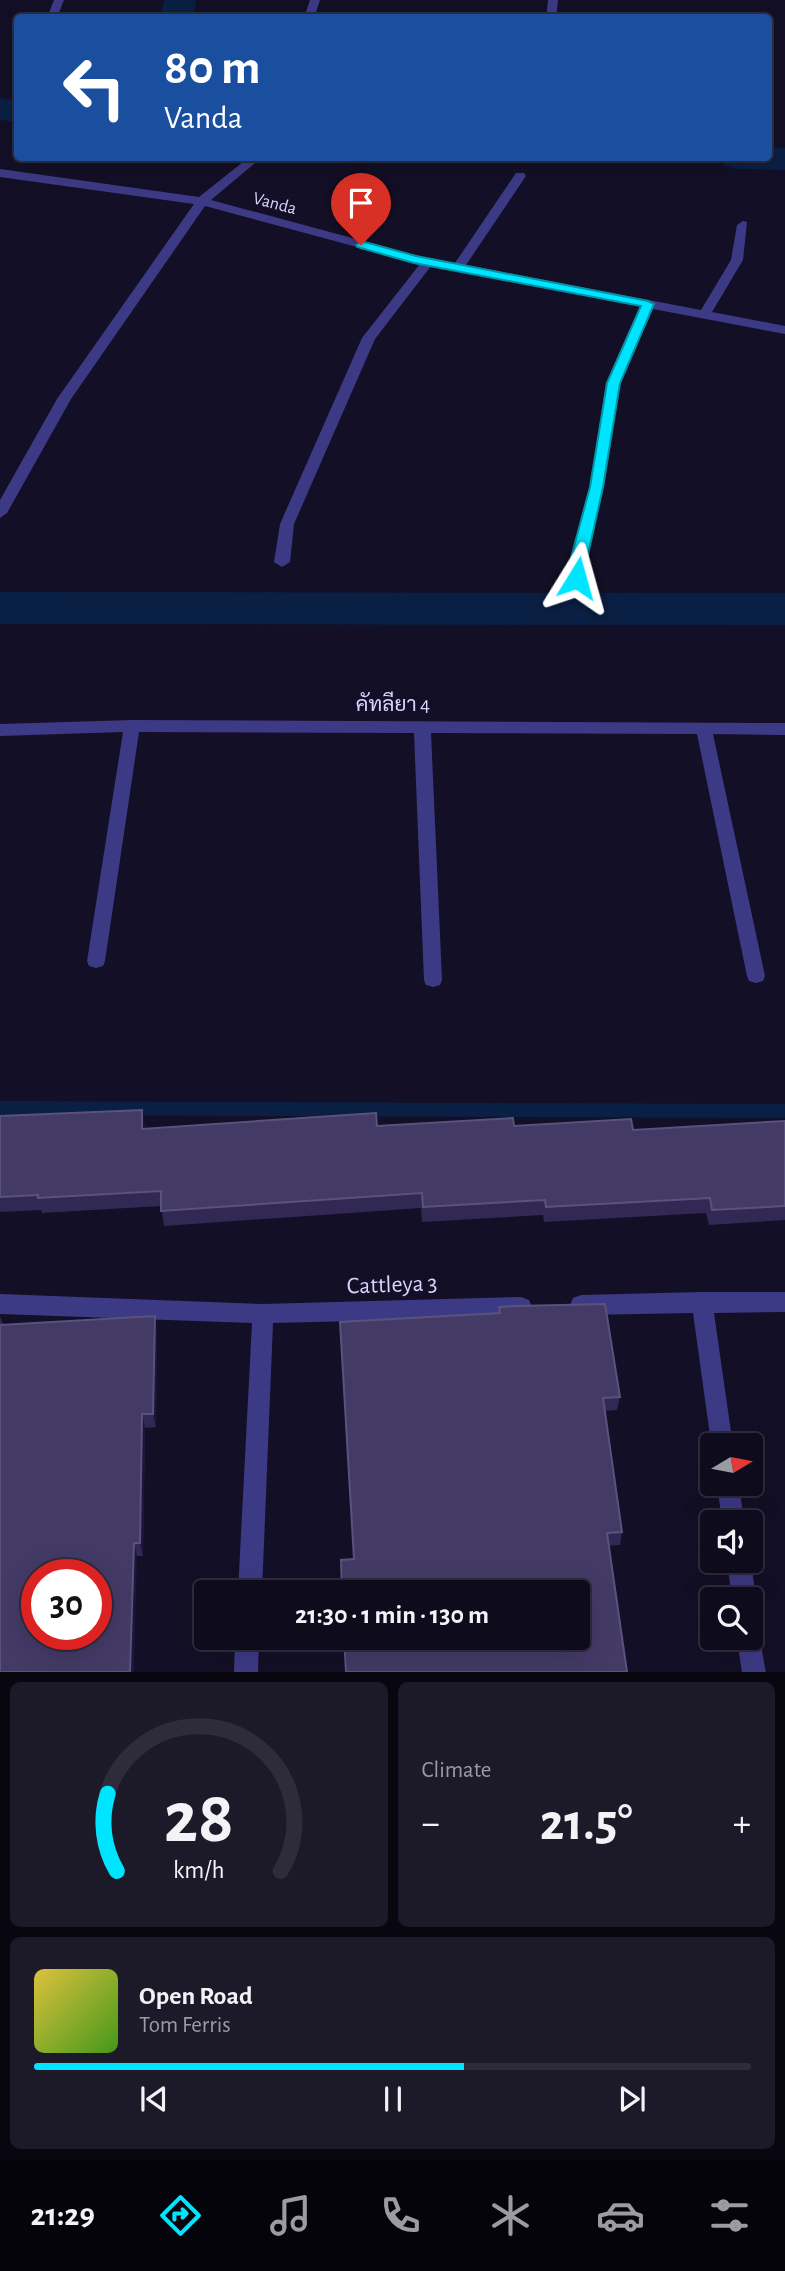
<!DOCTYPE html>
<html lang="en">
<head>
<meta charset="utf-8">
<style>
  body { margin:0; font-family:"Alegreya Sans",Sarabun,sans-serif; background:#1c1929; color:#f1f3f6; height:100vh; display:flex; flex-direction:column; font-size:26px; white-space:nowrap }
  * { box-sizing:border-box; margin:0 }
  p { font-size:23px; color:#9b9ba3 }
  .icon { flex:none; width:38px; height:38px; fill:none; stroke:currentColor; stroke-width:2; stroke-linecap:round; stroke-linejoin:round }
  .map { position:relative; height:1672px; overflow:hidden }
  .sheet { display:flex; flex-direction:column; gap:10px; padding:10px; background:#08060f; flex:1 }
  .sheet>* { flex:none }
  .guide { position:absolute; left:14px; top:14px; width:758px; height:147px; border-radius:7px; box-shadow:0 7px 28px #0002,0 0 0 2px #2e2b3b; background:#1a4fa0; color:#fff; overflow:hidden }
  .needle { width:46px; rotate:80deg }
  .controls { position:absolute; left:700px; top:1433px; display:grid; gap:14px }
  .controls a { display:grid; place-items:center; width:63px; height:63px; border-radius:7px; background:#0e0b1c; box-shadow:0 7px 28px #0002,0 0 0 2px #2e2b3b; font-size:35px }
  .speed { position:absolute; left:21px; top:1559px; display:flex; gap:14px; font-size:35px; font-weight:700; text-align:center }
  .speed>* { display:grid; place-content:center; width:91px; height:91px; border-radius:50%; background:#0e0b1c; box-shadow:0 7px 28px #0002,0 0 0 2px #2e2b3b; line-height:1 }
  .speed .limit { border:10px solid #d22; background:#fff; color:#111 }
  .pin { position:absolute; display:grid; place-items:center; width:60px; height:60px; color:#fff; margin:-72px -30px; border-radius:50% 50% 50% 0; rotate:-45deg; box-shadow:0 0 7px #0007 }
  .pin .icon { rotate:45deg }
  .me { position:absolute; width:77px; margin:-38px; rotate:8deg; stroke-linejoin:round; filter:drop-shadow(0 0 5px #0008) }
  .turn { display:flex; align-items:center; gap:24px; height:147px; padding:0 35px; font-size:32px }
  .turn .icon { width:91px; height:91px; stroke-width:2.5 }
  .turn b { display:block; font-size:49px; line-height:60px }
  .big { font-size:52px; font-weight:700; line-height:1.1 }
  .sheet .tile { flex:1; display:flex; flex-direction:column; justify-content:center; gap:10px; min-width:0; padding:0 24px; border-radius:10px; background:#1c1929 }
  .sheet .dial { align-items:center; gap:0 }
  .dial svg { height:182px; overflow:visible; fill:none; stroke:#2e2b3b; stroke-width:7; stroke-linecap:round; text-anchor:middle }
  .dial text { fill:#f1f3f6; stroke:none }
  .song { display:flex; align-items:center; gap:21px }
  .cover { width:84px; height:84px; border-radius:10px; background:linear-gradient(135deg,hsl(50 70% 55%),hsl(100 70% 35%)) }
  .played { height:7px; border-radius:4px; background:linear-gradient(90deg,#00e5ff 60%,#2e2b3b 60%) }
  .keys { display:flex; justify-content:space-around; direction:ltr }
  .heat { display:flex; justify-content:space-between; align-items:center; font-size:38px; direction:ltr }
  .sheet .tiles { flex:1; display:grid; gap:10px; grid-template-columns:1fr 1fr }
  .tile:last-child { grid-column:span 2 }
  .trip { position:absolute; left:194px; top:1580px; width:396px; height:70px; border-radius:7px; background:#0e0b1c; box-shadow:0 7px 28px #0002,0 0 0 2px #2e2b3b; font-weight:700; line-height:70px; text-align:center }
  .tab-bar { display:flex; height:112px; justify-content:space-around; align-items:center; background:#06040b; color:#9b9ba3 }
  .tab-bar .icon { width:49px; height:49px }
  .tab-bar .selected { color:#00e5ff }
  .tab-bar b { font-size:32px; color:#f1f3f6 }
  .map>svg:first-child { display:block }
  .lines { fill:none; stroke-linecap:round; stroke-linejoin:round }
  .stream { fill:#0a1f44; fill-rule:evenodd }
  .canal { fill:#0a1f44; fill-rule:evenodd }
  .minor { fill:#3d3a85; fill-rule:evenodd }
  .wall { fill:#312854 }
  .shaded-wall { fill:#1d163a }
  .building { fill:#433a66; stroke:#5a527e; stroke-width:2; fill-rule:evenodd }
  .route { fill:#00e5ff; stroke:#0095a6; stroke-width:2 }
  .labels { text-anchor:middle; stroke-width:7; stroke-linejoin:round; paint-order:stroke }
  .far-street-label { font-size:18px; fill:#d9d4ff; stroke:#130f26 }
  .street-label { font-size:21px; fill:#d9d4ff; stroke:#130f26 }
  .near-street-label { font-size:24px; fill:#d9d4ff; stroke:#130f26 }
</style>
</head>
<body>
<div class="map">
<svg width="785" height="1673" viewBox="0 0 785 1673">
  <rect width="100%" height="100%" fill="#130f26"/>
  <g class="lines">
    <!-- stream -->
    <path class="stream" d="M0 1101 785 1104V1118L0 1115Z"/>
    <!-- canal -->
    <path class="canal" d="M164 0H196L193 18H160Z
      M0 98 18 100V122L0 120Z
      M768 148H785V170L738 169 725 166 720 158H768Z
      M0 592 785 593V625L0 624Z"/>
    <!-- minor -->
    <path class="minor" d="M54 0H64L57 18H47Z
      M310 0H320L314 18H304Z
      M548 0H558L556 18H546Z
      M248 158H261L211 200 415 255 455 263 516 173H524L526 176 466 265 701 310 731 260 737 225 743 221 747 222 743 260 712 312 785 326V334L653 309 620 383 604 487 586 558 585 578 577 583 569 578 570 558 590 487 606 383 640 306 431 266 375 339 294 524 290 562 282 567 274 562 280 524 362 338 420 264 205 206 71 399 7 513 0 518V500L57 399 194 204 0 177V169L199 197Z
      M132 720 785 723V735L713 734 765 976 763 981 756 983 749 981 747 976 697 734 431 733 442 980 440 985 433 987 426 985 424 980 414 733 139 732 105 961 103 966 96 968 89 966 87 961 123 732 0 736V724Z
      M702 1292H785V1312L714 1313 733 1446H712V1450L693 1313 581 1315 573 1312 570 1305 573 1298 581 1295Z
      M0 1294 263 1304 521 1297 529 1300 532 1307 529 1314 521 1317 273 1323 262 1592H238L252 1323 0 1314Z
      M717 1484H739L744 1522H722Z
      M727 1561H751L756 1600 752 1608 751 1600H732Z
      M751 1627 758 1629 766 1673H742L737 1638H751Z
      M235 1638H259L258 1673H234Z"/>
  </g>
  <!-- wall -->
  <path class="wall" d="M0 1116 145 1125V1129L377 1126H514L633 1130 785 1121V1220L709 1225 706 1213 544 1222 543 1215 422 1222 421 1208 164 1226 161 1206 42 1213 41 1210 0 1212Z
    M499 1307 620 1397 617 1410 605 1411 622 1532 620 1545 354 1559 499 1313Z
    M0 1316 3 1325 157 1330 156 1427 145 1428 143 1556H137L0 1672Z"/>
  <!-- shaded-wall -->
  <path class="shaded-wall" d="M142 1110 145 1125 144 1144 142 1129Z
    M155 1316 157 1330 156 1427 153 1414Z
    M142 1414 145 1428 143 1556 140 1543Z
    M134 1543 137 1556 134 1672H130Z"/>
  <!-- building -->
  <path class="building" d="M142 1110V1129L376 1113 377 1126 513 1118 514 1126 631 1119 633 1130 785 1121V1206L712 1210 710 1198 546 1207 545 1200 423 1207 422 1193 161 1211V1191L38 1198V1195L0 1197V1116Z
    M605 1304 620 1397 603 1398 622 1532 607 1533 627 1672H346L344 1638H578V1592H342L341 1560 354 1559 340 1322 500 1313 499 1307 517 1306Z
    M155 1316 153 1414H142L140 1543H134L130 1672H0V1325ZM37 1575H96V1634H37Z"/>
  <!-- route -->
  <path class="route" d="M361 241 416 256 648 301 654 304 620 383 603 487 582 582 577 583 570 578 571 558 590 487 607 383 641 306 414 263 357 247 356 245Z"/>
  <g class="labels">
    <!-- far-street labels -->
    <g class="far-street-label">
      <text transform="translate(275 203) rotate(15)" y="6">Vanda</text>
    </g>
    <!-- street labels -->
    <g class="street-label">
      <text x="393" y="711">คัทลียา 4</text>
    </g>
    <!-- near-street labels -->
    <g class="near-street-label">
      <text transform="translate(392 1284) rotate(-2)" y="8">Cattleya 3</text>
    </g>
  </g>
</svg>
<div class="controls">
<a><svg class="needle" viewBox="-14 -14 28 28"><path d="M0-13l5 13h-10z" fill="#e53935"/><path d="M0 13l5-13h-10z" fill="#9b9ba3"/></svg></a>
<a><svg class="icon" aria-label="sound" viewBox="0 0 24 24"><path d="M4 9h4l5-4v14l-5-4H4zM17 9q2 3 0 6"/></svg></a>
<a><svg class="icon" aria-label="search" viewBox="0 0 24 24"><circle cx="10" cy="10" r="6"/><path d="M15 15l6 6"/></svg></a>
</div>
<div class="speed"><div class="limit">30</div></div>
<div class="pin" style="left:361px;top:245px;background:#d93025"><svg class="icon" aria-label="arrive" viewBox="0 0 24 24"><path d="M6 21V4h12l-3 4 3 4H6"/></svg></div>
<svg class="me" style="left:577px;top:578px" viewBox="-20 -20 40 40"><path d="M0-17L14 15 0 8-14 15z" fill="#00e5ff" stroke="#fff" stroke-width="4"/></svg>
<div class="trip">21:30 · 1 min · 130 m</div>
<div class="guide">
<div class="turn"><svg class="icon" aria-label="left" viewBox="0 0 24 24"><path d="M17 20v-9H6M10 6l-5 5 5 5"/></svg><div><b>80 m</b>Vanda</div></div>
</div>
</div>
<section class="sheet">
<div class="tiles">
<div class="tile dial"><svg viewBox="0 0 100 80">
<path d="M14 69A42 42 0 1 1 86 69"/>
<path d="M14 69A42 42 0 0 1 10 35" stroke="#00e5ff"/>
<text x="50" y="56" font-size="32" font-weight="700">28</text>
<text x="50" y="72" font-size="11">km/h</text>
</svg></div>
<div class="tile"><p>Climate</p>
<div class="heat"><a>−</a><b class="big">21.5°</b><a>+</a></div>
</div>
<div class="tile">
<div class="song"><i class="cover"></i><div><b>Open Road</b><p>Tom Ferris</p></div></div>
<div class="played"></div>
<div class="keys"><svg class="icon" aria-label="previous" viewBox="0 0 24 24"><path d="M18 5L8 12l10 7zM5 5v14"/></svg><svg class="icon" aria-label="pause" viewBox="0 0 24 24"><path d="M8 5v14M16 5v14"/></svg><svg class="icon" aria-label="next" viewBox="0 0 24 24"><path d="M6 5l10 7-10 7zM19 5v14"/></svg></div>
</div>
</div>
</section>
<nav class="tab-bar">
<b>21:29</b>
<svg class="icon selected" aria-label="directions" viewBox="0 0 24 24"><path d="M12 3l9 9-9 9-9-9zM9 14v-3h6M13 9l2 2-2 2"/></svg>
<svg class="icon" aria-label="music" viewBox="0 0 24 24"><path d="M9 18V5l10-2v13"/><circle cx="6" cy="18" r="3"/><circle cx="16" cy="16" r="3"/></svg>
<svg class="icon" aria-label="phone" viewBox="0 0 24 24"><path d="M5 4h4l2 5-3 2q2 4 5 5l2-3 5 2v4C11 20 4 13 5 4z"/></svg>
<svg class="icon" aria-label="climate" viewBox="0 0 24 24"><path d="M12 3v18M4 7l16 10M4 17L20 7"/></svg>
<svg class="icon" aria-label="car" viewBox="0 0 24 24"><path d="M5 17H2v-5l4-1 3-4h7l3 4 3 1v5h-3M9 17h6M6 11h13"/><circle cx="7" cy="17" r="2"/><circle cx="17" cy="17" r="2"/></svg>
<svg class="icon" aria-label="filters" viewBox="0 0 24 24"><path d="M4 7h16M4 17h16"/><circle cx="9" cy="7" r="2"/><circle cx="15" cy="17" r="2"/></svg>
</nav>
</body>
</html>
